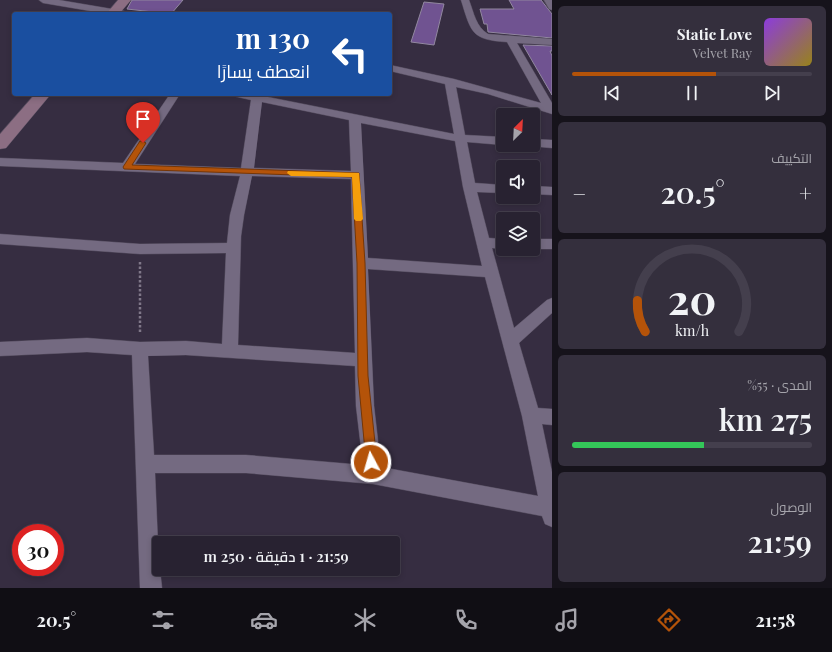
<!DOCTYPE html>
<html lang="ar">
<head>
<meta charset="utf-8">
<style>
  body { margin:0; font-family:"Playfair Display",Cairo,serif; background:#342f3d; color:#f1f3f6; direction:rtl; height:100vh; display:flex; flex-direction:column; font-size:15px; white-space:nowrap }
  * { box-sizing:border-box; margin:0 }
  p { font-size:13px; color:#a5a4ab }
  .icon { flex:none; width:22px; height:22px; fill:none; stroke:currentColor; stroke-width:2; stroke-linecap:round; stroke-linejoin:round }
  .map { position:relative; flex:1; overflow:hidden; direction:ltr }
  .sheet { display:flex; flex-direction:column; gap:6px; padding:6px; background:#16131b; width:280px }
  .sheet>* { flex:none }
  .guide { position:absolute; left:12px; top:12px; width:380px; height:84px; border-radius:4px; box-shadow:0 2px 6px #0003,0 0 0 1px #443f4d; direction:rtl; background:#1a4fa0; color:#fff; overflow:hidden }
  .needle { width:26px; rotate:24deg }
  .fabs { position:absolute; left:496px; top:108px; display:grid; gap:8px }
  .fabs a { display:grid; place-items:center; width:44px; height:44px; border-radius:4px; background:#282231; box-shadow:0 2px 6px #0003,0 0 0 1px #443f4d; font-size:20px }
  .speed { position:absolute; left:12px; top:524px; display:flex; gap:8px; font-size:20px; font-weight:700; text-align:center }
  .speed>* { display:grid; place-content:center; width:52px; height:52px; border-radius:50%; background:#282231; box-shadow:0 2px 6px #0003,0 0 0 1px #443f4d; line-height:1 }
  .speed .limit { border:6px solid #d22; background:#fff; color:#111 }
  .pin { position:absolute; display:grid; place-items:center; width:34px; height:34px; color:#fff; margin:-41px -17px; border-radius:50% 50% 50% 0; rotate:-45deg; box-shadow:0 0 4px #0007 }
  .pin .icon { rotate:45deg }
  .me { position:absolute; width:44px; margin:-22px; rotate:354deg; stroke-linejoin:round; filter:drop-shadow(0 0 3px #0008) }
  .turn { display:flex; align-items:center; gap:14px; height:84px; padding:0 16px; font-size:18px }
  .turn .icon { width:52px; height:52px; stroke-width:2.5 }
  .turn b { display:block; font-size:28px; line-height:34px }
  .big { font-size:30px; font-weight:600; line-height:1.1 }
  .sheet .tile { flex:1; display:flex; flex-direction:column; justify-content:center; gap:6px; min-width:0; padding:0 14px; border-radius:6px; background:#342f3d }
  .sheet .dial { align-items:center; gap:0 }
  .dial svg { height:104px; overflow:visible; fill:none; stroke:#443f4d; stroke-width:7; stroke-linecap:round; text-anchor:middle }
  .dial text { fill:#f1f3f6; stroke:none }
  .song { display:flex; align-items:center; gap:12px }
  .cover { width:48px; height:48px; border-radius:6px; background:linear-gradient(135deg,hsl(270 70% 55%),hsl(50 70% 35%)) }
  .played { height:4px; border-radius:2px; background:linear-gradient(90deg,#b45309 60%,#443f4d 60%) }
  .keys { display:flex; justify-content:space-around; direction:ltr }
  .heat { display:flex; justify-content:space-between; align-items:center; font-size:22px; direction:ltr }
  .charge { height:6px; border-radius:3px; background:linear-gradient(90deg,#34c759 55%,#443f4d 0) }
  .trip { position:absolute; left:152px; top:536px; width:248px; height:40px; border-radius:4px; background:#282231; box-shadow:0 2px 6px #0003,0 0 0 1px #443f4d; font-weight:600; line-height:40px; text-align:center; direction:rtl }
  .menu { display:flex; height:64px; justify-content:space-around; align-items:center; background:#100e14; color:#a5a4ab }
  .menu .icon { width:28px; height:28px }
  .menu .on { color:#b45309 }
  .menu b { font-size:18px; color:#f1f3f6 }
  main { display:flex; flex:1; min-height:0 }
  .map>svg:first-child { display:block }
  .building { fill:#705391; stroke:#9288a0 }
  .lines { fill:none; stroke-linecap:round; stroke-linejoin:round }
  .street-casing { stroke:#534b5d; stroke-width:1 }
  .secondary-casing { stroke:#534b5d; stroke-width:1 }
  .path { stroke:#807889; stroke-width:2.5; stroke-dasharray:2.5 2; stroke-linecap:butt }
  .street { fill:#746a81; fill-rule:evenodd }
  .secondary { fill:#8c6e83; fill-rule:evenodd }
  .route { fill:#b45309; stroke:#753606 }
  .slow { fill:#f59e0b }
</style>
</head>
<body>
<main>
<section class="sheet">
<div class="tile">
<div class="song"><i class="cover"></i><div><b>Static Love</b><p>Velvet Ray</p></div></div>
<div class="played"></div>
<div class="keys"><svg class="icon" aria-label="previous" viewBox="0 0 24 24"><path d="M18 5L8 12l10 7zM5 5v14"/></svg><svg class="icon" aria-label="pause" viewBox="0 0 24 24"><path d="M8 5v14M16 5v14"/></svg><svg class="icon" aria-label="next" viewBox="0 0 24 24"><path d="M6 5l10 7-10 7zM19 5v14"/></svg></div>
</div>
<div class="tile"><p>التكييف</p>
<div class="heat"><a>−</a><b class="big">20.5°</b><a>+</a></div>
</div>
<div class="tile dial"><svg viewBox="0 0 100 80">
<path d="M14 69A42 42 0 1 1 86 69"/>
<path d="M14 69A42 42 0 0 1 8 45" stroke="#b45309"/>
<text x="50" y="56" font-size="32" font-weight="700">20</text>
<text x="50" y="72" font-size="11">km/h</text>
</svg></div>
<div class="tile"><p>المدى · 55%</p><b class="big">275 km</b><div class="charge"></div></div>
<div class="tile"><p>الوصول</p><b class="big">21:59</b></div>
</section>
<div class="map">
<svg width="552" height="588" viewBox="0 0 552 588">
  <rect width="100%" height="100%" fill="#362d41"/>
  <!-- building -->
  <path class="building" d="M132 0H183L171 14 127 9Z
    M509 0H541L552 14V38L488 32 487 24H484L480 9H514Z
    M424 2 444 4 434 45 411 42Z
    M523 45 552 46V51H550L552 56V95Z"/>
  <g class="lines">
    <defs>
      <path id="street" d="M39 0H59L124 11 129 14H108L43 3Z
        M461 0H469C474 13 476 27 488 34L552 39V45L517 43 552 103V114L488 94 456 87 465 135 503 137V145L467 142 475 183 503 185V193L477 192 489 238 503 239V249L492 248 514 328 547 300 552 298V313L519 343 538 408 552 409V425L542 424 552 472V527L545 524 542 516 373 484 246 473H155L159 569H160L162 588H140L132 355 87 352 0 356V342L87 338 140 342 186 341 222 344 226 253 140 254 0 244V234L140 244 227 243 230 215 240 176 0 166V158L123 163 170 94H180L135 164 241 168 251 100 233 96 232 94H253L454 134 445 84 390 71V65L454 79 541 103 507 42C471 40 471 32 461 0ZM262 102 349 120 351 171 254 168ZM361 123 455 141 463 187 482 266 368 258ZM252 176 351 179 355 353 238 345 241 236 244 215ZM368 269 485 277 522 416 538 496 381 467 374 406ZM186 355 355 366 356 406 363 465 246 455H154L148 356Z
        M544 0H552V10L549 9Z
        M533 139 552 140V148L529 146 533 145Z
        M533 186 552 187V195L533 194Z
        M533 239H552V249H533Z"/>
      <path id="secondary" d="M118 0H131L119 14H106Z
        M35 94H51L6 148 0 149V134Z"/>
    </defs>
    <!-- street casing -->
    <use href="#street" class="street-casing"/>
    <!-- secondary casing -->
    <use href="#secondary" class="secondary-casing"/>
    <!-- path -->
    <path class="path" d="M140 262V333"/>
    <!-- street -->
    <use href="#street" class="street"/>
    <!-- secondary -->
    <use href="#secondary" class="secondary"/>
  </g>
  <!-- route -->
  <path class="route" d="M140 141H143L146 143 132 165 359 173 365 263 368 376 377 462 375 465 371 467 367 465 366 462 358 376 357 263 352 177 124 169 123 167Z"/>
  <!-- slow -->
  <path class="slow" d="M288 171 359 173 363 219 361 221H356L354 219 352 177 291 176 287 173Z"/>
</svg>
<div class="fabs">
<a><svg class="needle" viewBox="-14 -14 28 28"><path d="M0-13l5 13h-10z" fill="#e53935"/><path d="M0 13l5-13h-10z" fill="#a5a4ab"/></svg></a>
<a><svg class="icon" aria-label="sound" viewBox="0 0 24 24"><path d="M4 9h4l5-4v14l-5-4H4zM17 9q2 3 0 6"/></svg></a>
<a><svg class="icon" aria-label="layers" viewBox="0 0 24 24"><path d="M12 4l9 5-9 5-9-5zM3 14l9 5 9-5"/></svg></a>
</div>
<div class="speed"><div class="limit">30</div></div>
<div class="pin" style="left:143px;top:143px;background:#d93025"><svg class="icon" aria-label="arrive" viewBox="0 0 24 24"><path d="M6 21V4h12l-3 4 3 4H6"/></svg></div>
<svg class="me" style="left:371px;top:462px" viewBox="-20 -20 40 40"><circle r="17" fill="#b45309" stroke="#fff" stroke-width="3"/><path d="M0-11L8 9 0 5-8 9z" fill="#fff"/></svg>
<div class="trip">21:59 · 1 دقيقة · 250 m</div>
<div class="guide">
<div class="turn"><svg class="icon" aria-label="left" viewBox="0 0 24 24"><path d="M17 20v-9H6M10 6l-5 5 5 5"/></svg><div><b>130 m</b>انعطف يسارًا</div></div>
</div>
</div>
</main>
<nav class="menu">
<b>21:58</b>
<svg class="icon on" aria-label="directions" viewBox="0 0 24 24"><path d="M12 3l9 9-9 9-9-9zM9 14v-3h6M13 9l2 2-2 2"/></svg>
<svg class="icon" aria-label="music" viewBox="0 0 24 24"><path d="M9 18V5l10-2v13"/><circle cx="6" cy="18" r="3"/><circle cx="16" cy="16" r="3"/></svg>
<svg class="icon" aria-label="phone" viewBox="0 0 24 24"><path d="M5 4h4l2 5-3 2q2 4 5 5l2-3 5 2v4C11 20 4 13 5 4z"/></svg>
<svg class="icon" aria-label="climate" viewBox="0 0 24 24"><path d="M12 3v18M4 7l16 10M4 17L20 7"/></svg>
<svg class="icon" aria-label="car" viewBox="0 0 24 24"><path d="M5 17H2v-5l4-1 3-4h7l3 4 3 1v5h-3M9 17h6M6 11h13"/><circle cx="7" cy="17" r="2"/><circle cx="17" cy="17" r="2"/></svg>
<svg class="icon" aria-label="filters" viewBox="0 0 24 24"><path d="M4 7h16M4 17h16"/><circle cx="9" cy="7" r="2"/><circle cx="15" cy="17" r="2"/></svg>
<b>20.5°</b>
</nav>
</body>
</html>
